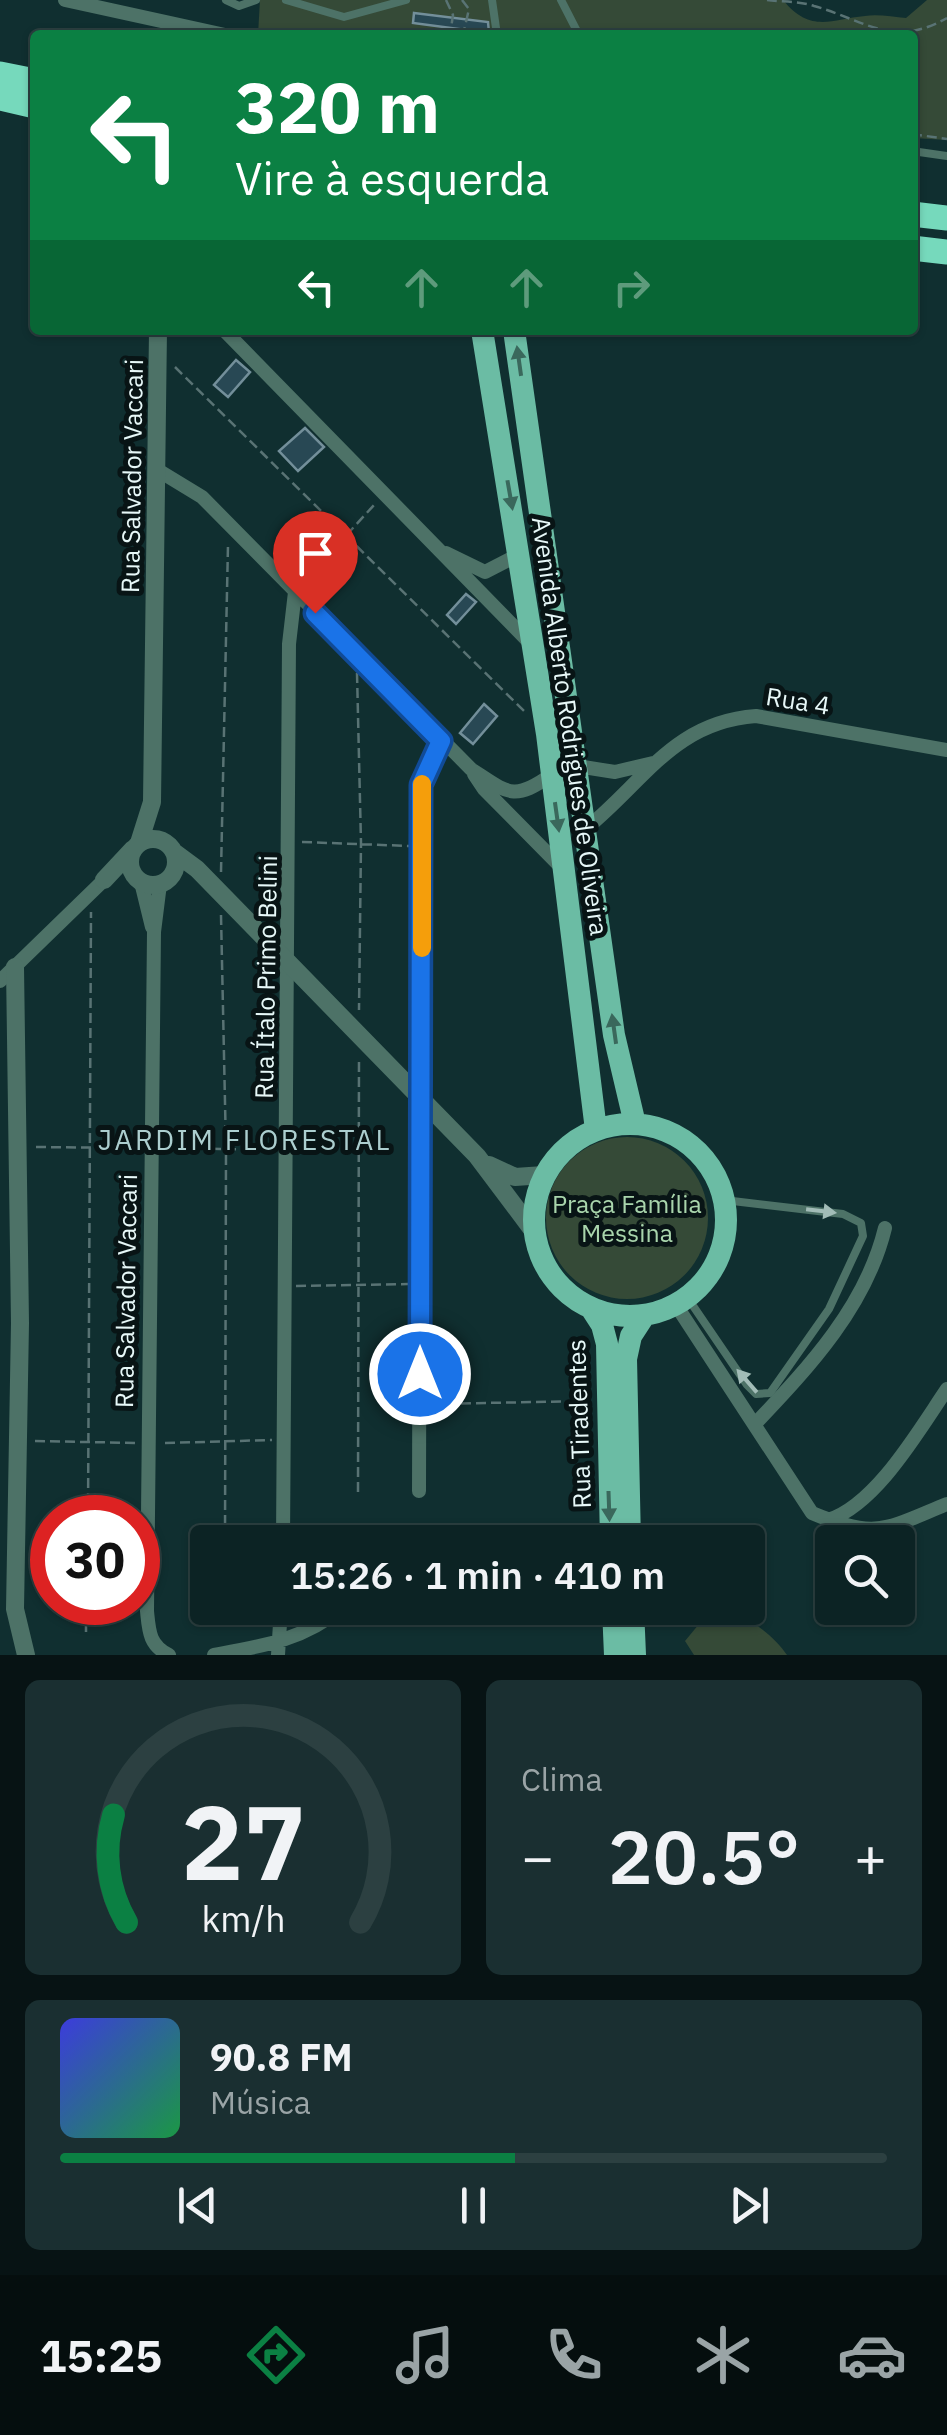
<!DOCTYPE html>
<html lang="pt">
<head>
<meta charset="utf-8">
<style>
  body { margin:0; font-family:"IBM Plex Sans",sans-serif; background:#1a2f31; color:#f1f3f6; height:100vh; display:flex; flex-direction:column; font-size:38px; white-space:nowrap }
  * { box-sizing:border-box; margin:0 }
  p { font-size:32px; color:#9aa4a6 }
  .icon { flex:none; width:55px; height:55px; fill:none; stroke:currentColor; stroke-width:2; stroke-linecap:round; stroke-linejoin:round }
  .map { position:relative; height:1655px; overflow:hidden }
  .sheet { display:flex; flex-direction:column; gap:25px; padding:25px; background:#071314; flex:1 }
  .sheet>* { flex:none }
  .guide { position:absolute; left:30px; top:30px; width:888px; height:305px; border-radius:10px; box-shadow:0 2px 8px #0004,0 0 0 2px #2c4041; background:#0b8043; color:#fff; overflow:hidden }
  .fabs { position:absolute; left:815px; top:1525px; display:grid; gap:20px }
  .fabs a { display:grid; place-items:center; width:100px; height:100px; border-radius:10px; background:#0c2324; box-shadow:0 2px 8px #0004,0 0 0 2px #2c4041; font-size:50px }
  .speed { position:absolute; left:30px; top:1495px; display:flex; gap:20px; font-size:50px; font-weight:700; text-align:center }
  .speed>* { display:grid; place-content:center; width:130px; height:130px; border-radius:50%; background:#0c2324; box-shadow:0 2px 8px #0004,0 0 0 2px #2c4041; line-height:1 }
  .speed .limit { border:15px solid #d22; background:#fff; color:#111 }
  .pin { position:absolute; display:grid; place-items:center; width:85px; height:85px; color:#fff; margin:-102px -42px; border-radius:50% 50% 50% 0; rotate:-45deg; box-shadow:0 0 10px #0007 }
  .pin .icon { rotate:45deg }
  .me { position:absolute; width:110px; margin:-55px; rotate:0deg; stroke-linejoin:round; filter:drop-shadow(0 0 8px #0008) }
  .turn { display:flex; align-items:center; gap:35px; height:210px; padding:0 40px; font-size:45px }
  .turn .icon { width:130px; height:130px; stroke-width:2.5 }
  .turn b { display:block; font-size:70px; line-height:85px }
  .lanes { display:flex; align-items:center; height:95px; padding:0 40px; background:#0003; justify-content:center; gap:50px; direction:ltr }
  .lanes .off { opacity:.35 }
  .big { font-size:75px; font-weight:600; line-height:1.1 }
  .sheet .card { flex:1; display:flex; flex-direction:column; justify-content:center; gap:15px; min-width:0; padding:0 35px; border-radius:15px; background:#1a2f31 }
  .sheet .dial { align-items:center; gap:0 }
  .dial svg { height:260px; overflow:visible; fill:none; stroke:#2c4041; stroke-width:7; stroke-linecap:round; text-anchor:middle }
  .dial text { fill:#f1f3f6; stroke:none }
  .song { display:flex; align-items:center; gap:30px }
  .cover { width:120px; height:120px; border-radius:15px; background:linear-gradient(135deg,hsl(240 70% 55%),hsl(140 70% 35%)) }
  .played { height:10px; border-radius:5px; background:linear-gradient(90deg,#0b8043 55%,#2c4041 55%) }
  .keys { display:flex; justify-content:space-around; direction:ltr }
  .heat { display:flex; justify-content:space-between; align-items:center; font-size:55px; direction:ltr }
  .sheet .tiles { flex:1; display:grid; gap:25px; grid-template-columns:1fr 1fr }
  .card:last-child { grid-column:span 2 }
  .trip { position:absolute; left:190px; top:1525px; width:575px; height:100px; border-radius:10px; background:#0c2324; box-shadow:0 2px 8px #0004,0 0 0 2px #2c4041; font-weight:600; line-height:100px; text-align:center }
  .tabs { display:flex; height:160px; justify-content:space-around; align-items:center; background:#050e0e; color:#9aa4a6 }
  .tabs .icon { width:70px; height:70px }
  .tabs .on { color:#0b8043 }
  .tabs b { font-size:45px; color:#f1f3f6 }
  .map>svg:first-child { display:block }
  .green { fill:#354a37 }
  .building { fill:#284854; stroke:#738f9a; stroke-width:2.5 }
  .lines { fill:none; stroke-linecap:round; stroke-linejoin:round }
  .path { stroke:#597374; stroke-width:2.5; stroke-dasharray:10 5; stroke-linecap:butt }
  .service { stroke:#4d7267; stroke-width:8 }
  .minor { stroke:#4d7267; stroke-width:14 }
  .tertiary { stroke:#4d7267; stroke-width:18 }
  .primary { stroke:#6bbca4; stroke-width:22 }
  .motorway { stroke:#76d9bc; stroke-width:25 }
  .oneway { fill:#3a685c }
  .oneway2 { fill:#a2bcb7 }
  .route-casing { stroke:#114b97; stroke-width:25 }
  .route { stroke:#1a73e8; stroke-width:18 }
  .slow { stroke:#f59e0b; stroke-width:18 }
  .labels { text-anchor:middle; stroke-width:10; stroke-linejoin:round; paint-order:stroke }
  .street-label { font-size:25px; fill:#e7f8f8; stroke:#081415 }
  .park-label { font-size:25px; fill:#a9d5ac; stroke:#081415 }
  .neighbourhood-label { font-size:28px; letter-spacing:2.5px; fill:#accecf; stroke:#081415 }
</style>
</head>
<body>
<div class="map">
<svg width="947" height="1655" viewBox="0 0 947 1655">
  <rect width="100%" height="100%" fill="#102f30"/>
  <!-- green -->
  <path class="green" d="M260 0H783C811 34 831 19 865 16 878 14 893 17 906 18L927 0H947V140L913 138 912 35H258Z
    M546 1218a81 81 0 1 1 162 0a81 81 0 1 1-162 0Z
    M706 1608C736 1607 771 1631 787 1655H694L685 1641 704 1618Z"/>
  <!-- building -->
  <path class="building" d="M414 13 488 22 489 33 413 23Z
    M236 360 250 372 228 397 214 385Z
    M305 428 324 447 298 471 279 451Z
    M466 594 476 602 456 624 447 615Z
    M484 704 497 716 473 744 460 733Z"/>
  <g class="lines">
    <!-- path -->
    <path class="path" d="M446 0 453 15 450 35
      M462 0 469 9 463 35
      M767 0C782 2 799 1 814 6 865 20 892 49 947 18
      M912 134 947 139
      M175 367 525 712
      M306 579 375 504
      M357 673 361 843 359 1010
      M302 842 409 846
      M221 872 228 545
      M221 915 226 1149 225 1542
      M36 1147 138 1148
      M166 1148 273 1150
      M296 1286 408 1284
      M431 1404 588 1401
      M35 1441 137 1443
      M165 1443 272 1440
      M358 1492 359 1058
      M88 1518 91 912
      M86 1632V1602"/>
    <!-- service -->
    <path class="service" d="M226 0 239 6 256 0
      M286 0 344 17 406 0
      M492 0 497 35
      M561 0 579 35
      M912 151 947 156
      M687 1297 747 1385 756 1394 770 1393 829 1309 863 1236 861 1223 843 1214 724 1200"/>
    <!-- minor -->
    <path class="minor" d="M65 0 225 35
      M224 330 531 644
      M156 469 202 497 471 769C508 793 513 802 551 775
      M446 553 485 572 520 554
      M577 766 615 772 653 763
      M474 774 484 789 562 868
      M588 827C646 779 675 722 756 716L947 750
      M141 882 152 927
      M160 884 154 932 147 1611C149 1631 149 1645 169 1655
      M0 981 104 880
      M676 1305 812 1513C876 1540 886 1529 947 1504
      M756 1423C810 1366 866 1306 885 1228
      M419 1491 421 785 441 741
      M828 1520C876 1505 919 1430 947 1389
      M283 1542 289 644 295 592
      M214 1655C263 1646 303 1640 342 1608
      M278 1655 281 1608"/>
    <!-- tertiary -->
    <path class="tertiary" d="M130 862a23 23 0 1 1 46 0a23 23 0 1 1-46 0Z
      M139 843 152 802 158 330
      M174 852 197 869 477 1156 534 1232
      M104 880 133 849
      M15 967 20 1323 15 1609 26 1655
      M489 1165 515 1177 544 1175"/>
    <!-- primary -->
    <path class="primary" d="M482 330 547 734 596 1130
      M514 330 614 1035 635 1124
      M534 1220a96 96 0 1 1 192 0a96 96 0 1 1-192 0Z
      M591 1308 602 1325 607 1344 611 1542
      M630 1542 626 1359 631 1336 644 1316
      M613 1608 615 1655
      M633 1608 635 1655"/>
    <!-- motorway -->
    <path class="motorway" d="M0 74 35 81
      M0 98 35 106
      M912 214 947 218
      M912 248 947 252"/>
  </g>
  <!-- one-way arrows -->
  <defs><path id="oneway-solid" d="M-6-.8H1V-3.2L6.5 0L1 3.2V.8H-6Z" transform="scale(2.5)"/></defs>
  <g class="oneway">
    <use href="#oneway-solid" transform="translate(519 361) rotate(-98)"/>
    <use href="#oneway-solid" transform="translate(510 495) rotate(80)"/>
    <use href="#oneway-solid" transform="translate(557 817) rotate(82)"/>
    <use href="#oneway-solid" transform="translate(614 1029) rotate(-98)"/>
    <use href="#oneway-solid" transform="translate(609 1506) rotate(88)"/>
  </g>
  <g class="oneway2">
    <use href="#oneway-solid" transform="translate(821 1211) rotate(7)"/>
    <use href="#oneway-solid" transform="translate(747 1381) rotate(-131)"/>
  </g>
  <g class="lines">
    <defs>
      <path id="route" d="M315 613 441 741 421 785 420 1374"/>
    </defs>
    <!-- route casing -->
    <use href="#route" class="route-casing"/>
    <!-- route -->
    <use href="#route" class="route"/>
    <!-- slow -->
    <path class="slow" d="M422 784V948"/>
  </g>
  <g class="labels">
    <!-- street labels -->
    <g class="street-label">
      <text transform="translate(132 476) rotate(-89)" y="9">Rua Salvador Vaccari</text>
      <text transform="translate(798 701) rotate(9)" y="9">Rua 4</text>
      <text transform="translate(570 726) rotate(82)" y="9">Avenida Alberto Rodrigues de Oliveira</text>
      <text transform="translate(266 977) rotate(-89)" y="9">Rua Ítalo Primo Belini</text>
      <text transform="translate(126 1291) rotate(-89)" y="9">Rua Salvador Vaccari</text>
      <text transform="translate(579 1424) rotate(-92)" y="9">Rua Tiradentes</text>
    </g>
    <!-- park labels -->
    <g class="park-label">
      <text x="627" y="1213">Praça Família<tspan x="627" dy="29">Messina</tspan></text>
    </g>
    <!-- neighbourhood labels -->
    <g class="neighbourhood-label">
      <text x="245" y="1150">JARDIM FLORESTAL</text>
    </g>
  </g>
</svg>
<div class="fabs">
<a><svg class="icon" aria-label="search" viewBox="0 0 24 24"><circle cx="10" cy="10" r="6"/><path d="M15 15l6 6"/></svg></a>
</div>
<div class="speed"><div class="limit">30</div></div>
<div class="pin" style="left:315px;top:613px;background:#d93025"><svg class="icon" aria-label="arrive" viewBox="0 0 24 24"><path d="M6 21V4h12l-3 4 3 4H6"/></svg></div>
<svg class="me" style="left:420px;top:1374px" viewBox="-20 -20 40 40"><circle r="17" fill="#1a73e8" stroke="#fff" stroke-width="3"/><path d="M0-11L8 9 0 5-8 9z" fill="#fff"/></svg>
<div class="trip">15:26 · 1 min · 410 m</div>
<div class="guide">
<div class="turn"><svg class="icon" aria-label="left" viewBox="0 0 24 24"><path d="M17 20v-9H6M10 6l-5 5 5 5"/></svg><div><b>320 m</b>Vire à esquerda</div></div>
<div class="lanes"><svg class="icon" aria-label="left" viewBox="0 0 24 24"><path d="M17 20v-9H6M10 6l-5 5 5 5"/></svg><svg class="icon off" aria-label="ahead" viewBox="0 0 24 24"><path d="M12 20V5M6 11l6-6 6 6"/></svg><svg class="icon off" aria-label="ahead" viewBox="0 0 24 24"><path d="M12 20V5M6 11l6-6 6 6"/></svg><svg class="icon off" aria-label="right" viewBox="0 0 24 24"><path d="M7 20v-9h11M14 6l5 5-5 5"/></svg></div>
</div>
</div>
<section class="sheet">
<div class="tiles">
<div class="card dial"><svg viewBox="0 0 100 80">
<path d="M14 69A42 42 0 1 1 86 69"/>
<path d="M14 69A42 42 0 0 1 10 36" stroke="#0b8043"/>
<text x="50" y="56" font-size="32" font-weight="700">27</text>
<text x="50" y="72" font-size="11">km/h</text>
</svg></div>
<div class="card"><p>Clima</p>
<div class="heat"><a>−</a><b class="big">20.5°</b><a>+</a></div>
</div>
<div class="card">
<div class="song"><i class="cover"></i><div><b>90.8 FM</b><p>Música</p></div></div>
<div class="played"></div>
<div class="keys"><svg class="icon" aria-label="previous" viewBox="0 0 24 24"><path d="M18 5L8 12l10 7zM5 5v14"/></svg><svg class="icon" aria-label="pause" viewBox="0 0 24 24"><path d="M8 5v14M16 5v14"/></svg><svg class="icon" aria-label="next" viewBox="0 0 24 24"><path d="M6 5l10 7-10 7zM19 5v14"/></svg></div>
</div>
</div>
</section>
<nav class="tabs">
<b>15:25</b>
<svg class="icon on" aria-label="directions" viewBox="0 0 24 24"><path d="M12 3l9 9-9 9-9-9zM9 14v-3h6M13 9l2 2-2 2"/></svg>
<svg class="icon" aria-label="music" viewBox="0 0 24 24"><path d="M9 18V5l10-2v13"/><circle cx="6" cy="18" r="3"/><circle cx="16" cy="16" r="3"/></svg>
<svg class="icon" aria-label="phone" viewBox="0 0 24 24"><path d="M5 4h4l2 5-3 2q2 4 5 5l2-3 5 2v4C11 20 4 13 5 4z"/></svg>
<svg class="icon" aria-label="climate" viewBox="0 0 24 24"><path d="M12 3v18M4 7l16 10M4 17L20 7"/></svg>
<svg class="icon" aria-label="car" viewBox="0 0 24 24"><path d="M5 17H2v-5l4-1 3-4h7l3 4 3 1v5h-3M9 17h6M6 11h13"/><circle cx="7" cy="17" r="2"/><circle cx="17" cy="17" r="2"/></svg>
</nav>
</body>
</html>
